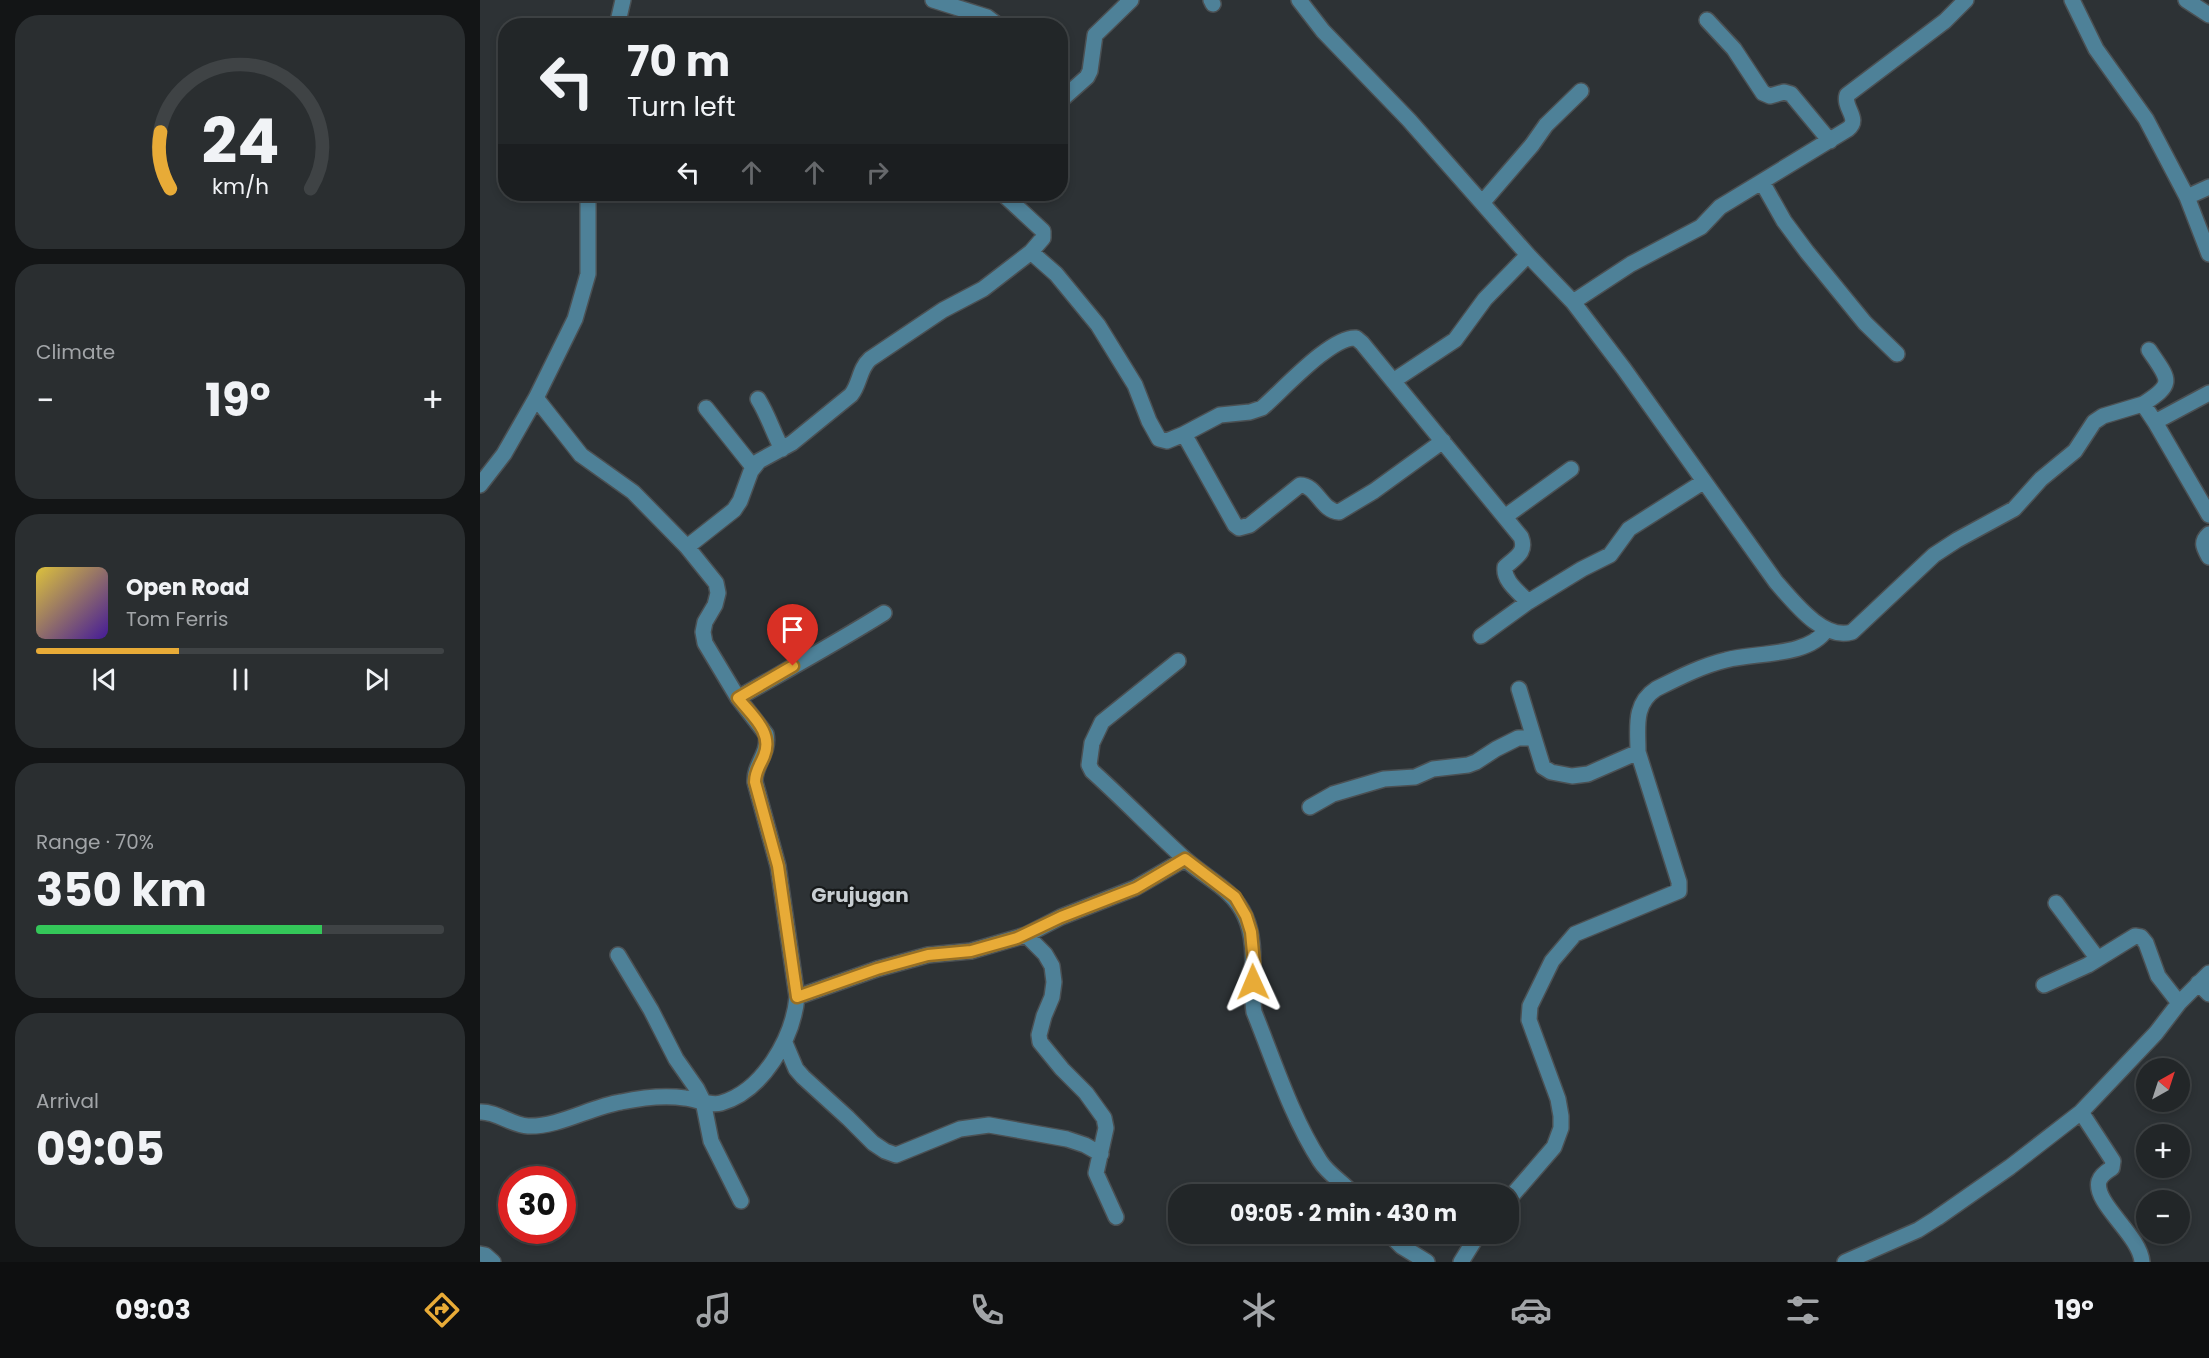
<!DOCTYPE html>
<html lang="en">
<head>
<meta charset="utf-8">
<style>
  body { margin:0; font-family:Poppins,sans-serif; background:#2a2e30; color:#f1f3f6; height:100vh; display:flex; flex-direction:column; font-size:22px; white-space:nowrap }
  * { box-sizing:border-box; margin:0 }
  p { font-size:20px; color:#a2a5a8 }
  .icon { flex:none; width:33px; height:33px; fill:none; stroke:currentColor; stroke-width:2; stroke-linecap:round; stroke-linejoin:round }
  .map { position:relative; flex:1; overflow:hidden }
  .side { display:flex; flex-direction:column; gap:15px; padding:15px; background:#131516; width:480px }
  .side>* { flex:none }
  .hud { position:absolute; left:18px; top:18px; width:570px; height:183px; border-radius:24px; box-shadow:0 3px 9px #0003,0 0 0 2px #3f4345; background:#222628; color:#f1f3f6; overflow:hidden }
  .needle { width:39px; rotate:39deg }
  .buttons { position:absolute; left:1656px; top:1058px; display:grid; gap:12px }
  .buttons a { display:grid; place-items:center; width:54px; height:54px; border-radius:50%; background:#222628; box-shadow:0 3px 9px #0003,0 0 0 2px #3f4345; font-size:30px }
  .speed { position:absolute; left:18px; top:1166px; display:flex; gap:12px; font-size:30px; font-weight:700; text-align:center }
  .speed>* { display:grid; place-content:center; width:78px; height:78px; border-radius:50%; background:#222628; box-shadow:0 3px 9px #0003,0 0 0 2px #3f4345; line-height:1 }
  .speed .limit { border:9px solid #d22; background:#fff; color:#111 }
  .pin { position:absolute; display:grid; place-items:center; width:51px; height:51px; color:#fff; margin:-62px -26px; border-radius:50% 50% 50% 0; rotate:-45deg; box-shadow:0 0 6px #0007 }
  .pin .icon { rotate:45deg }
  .me { position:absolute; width:66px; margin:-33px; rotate:359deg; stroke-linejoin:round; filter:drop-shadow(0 0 4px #0008) }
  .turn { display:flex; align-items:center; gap:21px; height:126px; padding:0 30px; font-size:27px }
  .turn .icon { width:78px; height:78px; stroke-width:2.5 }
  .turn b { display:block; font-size:42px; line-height:51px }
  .lanes { display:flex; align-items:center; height:57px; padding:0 30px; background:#0003; justify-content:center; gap:30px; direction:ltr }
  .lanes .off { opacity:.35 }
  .big { font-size:45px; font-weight:700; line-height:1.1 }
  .side .widget { flex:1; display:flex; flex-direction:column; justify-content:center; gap:9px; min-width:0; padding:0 21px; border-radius:24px; background:#2a2e30 }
  .side .dial { align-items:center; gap:0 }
  .dial svg { height:156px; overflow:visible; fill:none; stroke:#3f4345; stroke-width:7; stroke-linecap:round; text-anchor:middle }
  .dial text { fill:#f1f3f6; stroke:none }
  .song { display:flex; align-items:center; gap:18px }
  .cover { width:72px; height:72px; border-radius:9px; background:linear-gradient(135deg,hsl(50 70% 55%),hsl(260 70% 35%)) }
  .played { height:6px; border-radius:3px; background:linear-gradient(90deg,#e8ab37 35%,#3f4345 35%) }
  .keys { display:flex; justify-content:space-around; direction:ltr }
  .heat { display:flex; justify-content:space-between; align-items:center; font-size:33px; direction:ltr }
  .charge { height:9px; border-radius:4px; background:linear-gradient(90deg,#34c759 70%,#3f4345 0) }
  .trip { position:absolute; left:688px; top:1184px; width:351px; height:60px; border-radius:24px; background:#222628; box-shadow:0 3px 9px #0003,0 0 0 2px #3f4345; font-weight:700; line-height:60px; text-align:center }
  .tabs { display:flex; height:96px; justify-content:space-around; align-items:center; background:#0e0f10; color:#a2a5a8 }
  .tabs .icon { width:42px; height:42px }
  .tabs .on { color:#e8ab37 }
  .tabs b { font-size:27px; color:#f1f3f6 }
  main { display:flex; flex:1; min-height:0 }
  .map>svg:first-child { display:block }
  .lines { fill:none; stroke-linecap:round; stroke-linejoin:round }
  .minor-casing { stroke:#4b5053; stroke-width:18 }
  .minor { stroke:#4e8198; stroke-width:15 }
  .route-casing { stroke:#976f24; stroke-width:15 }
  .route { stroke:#e8ab37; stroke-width:10 }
  .labels { text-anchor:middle; stroke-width:4.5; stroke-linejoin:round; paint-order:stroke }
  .quarter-label { font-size:20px; font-weight:bold; fill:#c8ced2; stroke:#171a1b }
</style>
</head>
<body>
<main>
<section class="side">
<div class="widget dial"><svg viewBox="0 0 100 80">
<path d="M14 69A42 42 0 1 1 86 69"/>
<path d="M14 69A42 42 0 0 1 9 40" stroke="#e8ab37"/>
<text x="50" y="56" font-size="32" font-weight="700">24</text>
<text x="50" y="72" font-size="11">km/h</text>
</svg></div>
<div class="widget"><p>Climate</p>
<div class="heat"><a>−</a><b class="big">19°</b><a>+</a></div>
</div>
<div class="widget">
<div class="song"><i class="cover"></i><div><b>Open Road</b><p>Tom Ferris</p></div></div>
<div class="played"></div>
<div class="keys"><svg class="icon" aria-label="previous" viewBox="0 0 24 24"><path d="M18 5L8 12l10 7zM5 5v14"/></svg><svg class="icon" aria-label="pause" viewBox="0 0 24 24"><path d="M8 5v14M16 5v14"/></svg><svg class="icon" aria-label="next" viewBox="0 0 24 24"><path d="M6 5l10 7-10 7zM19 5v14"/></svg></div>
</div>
<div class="widget"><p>Range · 70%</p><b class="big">350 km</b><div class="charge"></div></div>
<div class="widget"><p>Arrival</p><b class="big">09:05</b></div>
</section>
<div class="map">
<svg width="1729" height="1262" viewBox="0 0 1729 1262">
  <rect width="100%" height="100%" fill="#2d3235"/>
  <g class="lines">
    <defs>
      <path id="minor" d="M453 0 507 17 519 26
        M731 0 733 4
        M819 0 843 31 929 120 1048 255 1093 302 1144 369 1296 582C1313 601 1343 641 1372 632L1454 555 1477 540 1534 509 1561 479 1595 451 1614 422 1623 416 1663 404 1675 422 1729 393
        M1592 0 1616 49 1666 119 1707 197 1729 254
        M1706 0 1729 15
        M1227 20 1254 49 1283 93 1290 96 1304 92 1311 94 1350 141
        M137 26 143 0
        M580 101 607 77 610 71 615 35 651 0
        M1282 182 1304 221 1327 252 1385 323 1417 354
        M523 194 563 231V238L551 252
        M1707 197 1729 187
        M1002 203 1052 145 1066 125 1101 91
        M1093 302 1151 264 1221 227 1240 207 1368 129C1381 119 1363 108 1367 95L1465 21 1486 0
        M913 381 975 340 1005 299 1048 255
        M278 399C288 415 293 432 302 449
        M1663 404C1696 383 1689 380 1669 350
        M226 408 273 467
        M1675 422 1729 515
        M704 434 740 415 770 412 782 408C802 391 851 336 876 338L882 343 1041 537C1047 552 1036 557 1025 567 1023 581 1039 592 1048 602
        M0 485 24 454 56 398 95 319 108 274V194
        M1026 516 1091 469
        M1729 534C1720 542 1724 548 1729 557
        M207 547 254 510 260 501 271 471 279 461 312 443 371 395C380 384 379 369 390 359L463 310 503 289 551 252 576 274 618 325 655 385 669 421 679 439 687 441 704 434 755 525 759 528 770 525 820 485C837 485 841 511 859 512L894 491 963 441
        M1001 636 1048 602 1102 569 1130 555 1149 529 1223 482
        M698 661 622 722 612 743 609 765 612 771C644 800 674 831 706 860 727 879 753 889 765 916 779 947 769 980 774 1012 794 1061 811 1116 840 1161 849 1175 863 1182 873 1194
        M1039 689 1054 738
        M258 698C307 670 356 643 404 613
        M830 807 853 794 904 779 935 777 953 769 988 765 996 762 1016 749 1038 738H1054L1063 767 1071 772 1092 776 1108 774 1158 752C1158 728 1153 704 1176 689 1198 678 1221 666 1246 660 1276 652 1328 657 1346 630
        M1576 903 1618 959
        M546 935 565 954 572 966 574 982 572 997 564 1016 559 1035 560 1042 582 1069 606 1093 624 1118 626 1128 616 1173 636 1217
        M138 955 171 1010 196 1059 217 1089 223 1101 231 1141 261 1201
        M1718 983 1729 994
        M1564 985 1608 965 1655 936 1661 937 1666 943 1678 976 1699 1003
        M317 997 397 969 448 955 491 951 546 935 581 917 655 888 705 859
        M305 1043 316 1069 323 1077 368 1118 393 1143 405 1151 416 1155 480 1129 509 1125 587 1139 605 1145 621 1154
        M0 1112C16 1111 31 1125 48 1126 79 1127 110 1107 141 1102 160 1098 185 1095 205 1098 216 1099 230 1106 241 1103 283 1091 313 1038 317 997L298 866 275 782C274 764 290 753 286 734L258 698 225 643 223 632 225 622 235 605 238 593 236 583 207 547 153 492 101 455 56 398
        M1601 1112 1633 1161 1632 1168C1627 1171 1621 1175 1619 1181 1613 1203 1660 1235 1662 1262
        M1029 1199 1074 1147 1081 1128V1116L1078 1099 1049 1020 1050 1006 1072 961 1095 934 1199 891V882L1158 752
        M908 1233 921 1246 947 1262
        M0 1254 5 1255 13 1262
        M981 1262 999 1233
        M1365 1262 1438 1230 1457 1218 1530 1167 1601 1112 1676 1033 1699 1003 1729 973"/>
    </defs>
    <!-- minor casing -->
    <use href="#minor" class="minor-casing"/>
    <!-- minor -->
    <use href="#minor" class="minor"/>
  </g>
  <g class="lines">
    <defs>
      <path id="route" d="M313 666 258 698C271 715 294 732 284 756 280 766 275 771 275 782L298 866 317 997 397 969 448 955 491 951 537 938 581 917 656 888 705 859 755 897 766 916 771 932 774 963 773 982"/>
    </defs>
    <!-- route casing -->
    <use href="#route" class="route-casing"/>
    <!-- route -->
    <use href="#route" class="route"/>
  </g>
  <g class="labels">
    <!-- quarter labels -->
    <g class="quarter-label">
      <text x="380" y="902">Grujugan</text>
    </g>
  </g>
</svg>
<div class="buttons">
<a><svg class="needle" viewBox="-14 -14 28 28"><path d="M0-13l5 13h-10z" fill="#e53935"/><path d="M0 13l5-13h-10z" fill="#a2a5a8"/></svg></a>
<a>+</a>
<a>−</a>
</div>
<div class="speed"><div class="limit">30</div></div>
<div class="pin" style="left:313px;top:666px;background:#d93025"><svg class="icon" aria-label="arrive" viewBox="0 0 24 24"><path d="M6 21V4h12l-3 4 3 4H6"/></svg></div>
<svg class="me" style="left:773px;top:982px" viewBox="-20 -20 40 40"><path d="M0-17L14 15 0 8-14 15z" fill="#e8ab37" stroke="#fff" stroke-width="4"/></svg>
<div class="trip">09:05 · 2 min · 430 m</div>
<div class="hud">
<div class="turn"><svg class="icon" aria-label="left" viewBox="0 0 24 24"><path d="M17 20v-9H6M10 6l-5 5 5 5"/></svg><div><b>70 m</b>Turn left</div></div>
<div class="lanes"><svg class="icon" aria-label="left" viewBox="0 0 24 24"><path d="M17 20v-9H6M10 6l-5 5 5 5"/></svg><svg class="icon off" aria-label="ahead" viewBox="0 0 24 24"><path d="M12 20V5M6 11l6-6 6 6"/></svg><svg class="icon off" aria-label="ahead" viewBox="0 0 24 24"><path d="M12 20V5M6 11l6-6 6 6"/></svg><svg class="icon off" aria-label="right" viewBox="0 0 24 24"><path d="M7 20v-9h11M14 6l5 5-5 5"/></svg></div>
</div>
</div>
</main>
<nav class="tabs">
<b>09:03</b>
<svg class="icon on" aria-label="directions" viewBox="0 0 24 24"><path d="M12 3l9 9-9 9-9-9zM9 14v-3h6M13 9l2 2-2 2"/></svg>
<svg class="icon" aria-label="music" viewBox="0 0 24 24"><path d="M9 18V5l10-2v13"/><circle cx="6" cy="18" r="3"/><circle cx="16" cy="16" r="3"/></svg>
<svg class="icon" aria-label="phone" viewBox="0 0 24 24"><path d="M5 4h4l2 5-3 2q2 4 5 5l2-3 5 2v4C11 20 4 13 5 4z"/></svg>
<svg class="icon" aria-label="climate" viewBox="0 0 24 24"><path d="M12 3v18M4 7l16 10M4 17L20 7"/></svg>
<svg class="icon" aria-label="car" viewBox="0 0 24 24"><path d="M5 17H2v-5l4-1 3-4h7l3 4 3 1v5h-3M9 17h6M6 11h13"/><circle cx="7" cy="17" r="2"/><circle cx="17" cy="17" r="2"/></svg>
<svg class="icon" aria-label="filters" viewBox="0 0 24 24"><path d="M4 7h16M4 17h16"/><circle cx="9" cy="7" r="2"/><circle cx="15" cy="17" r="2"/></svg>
<b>19°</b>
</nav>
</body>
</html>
